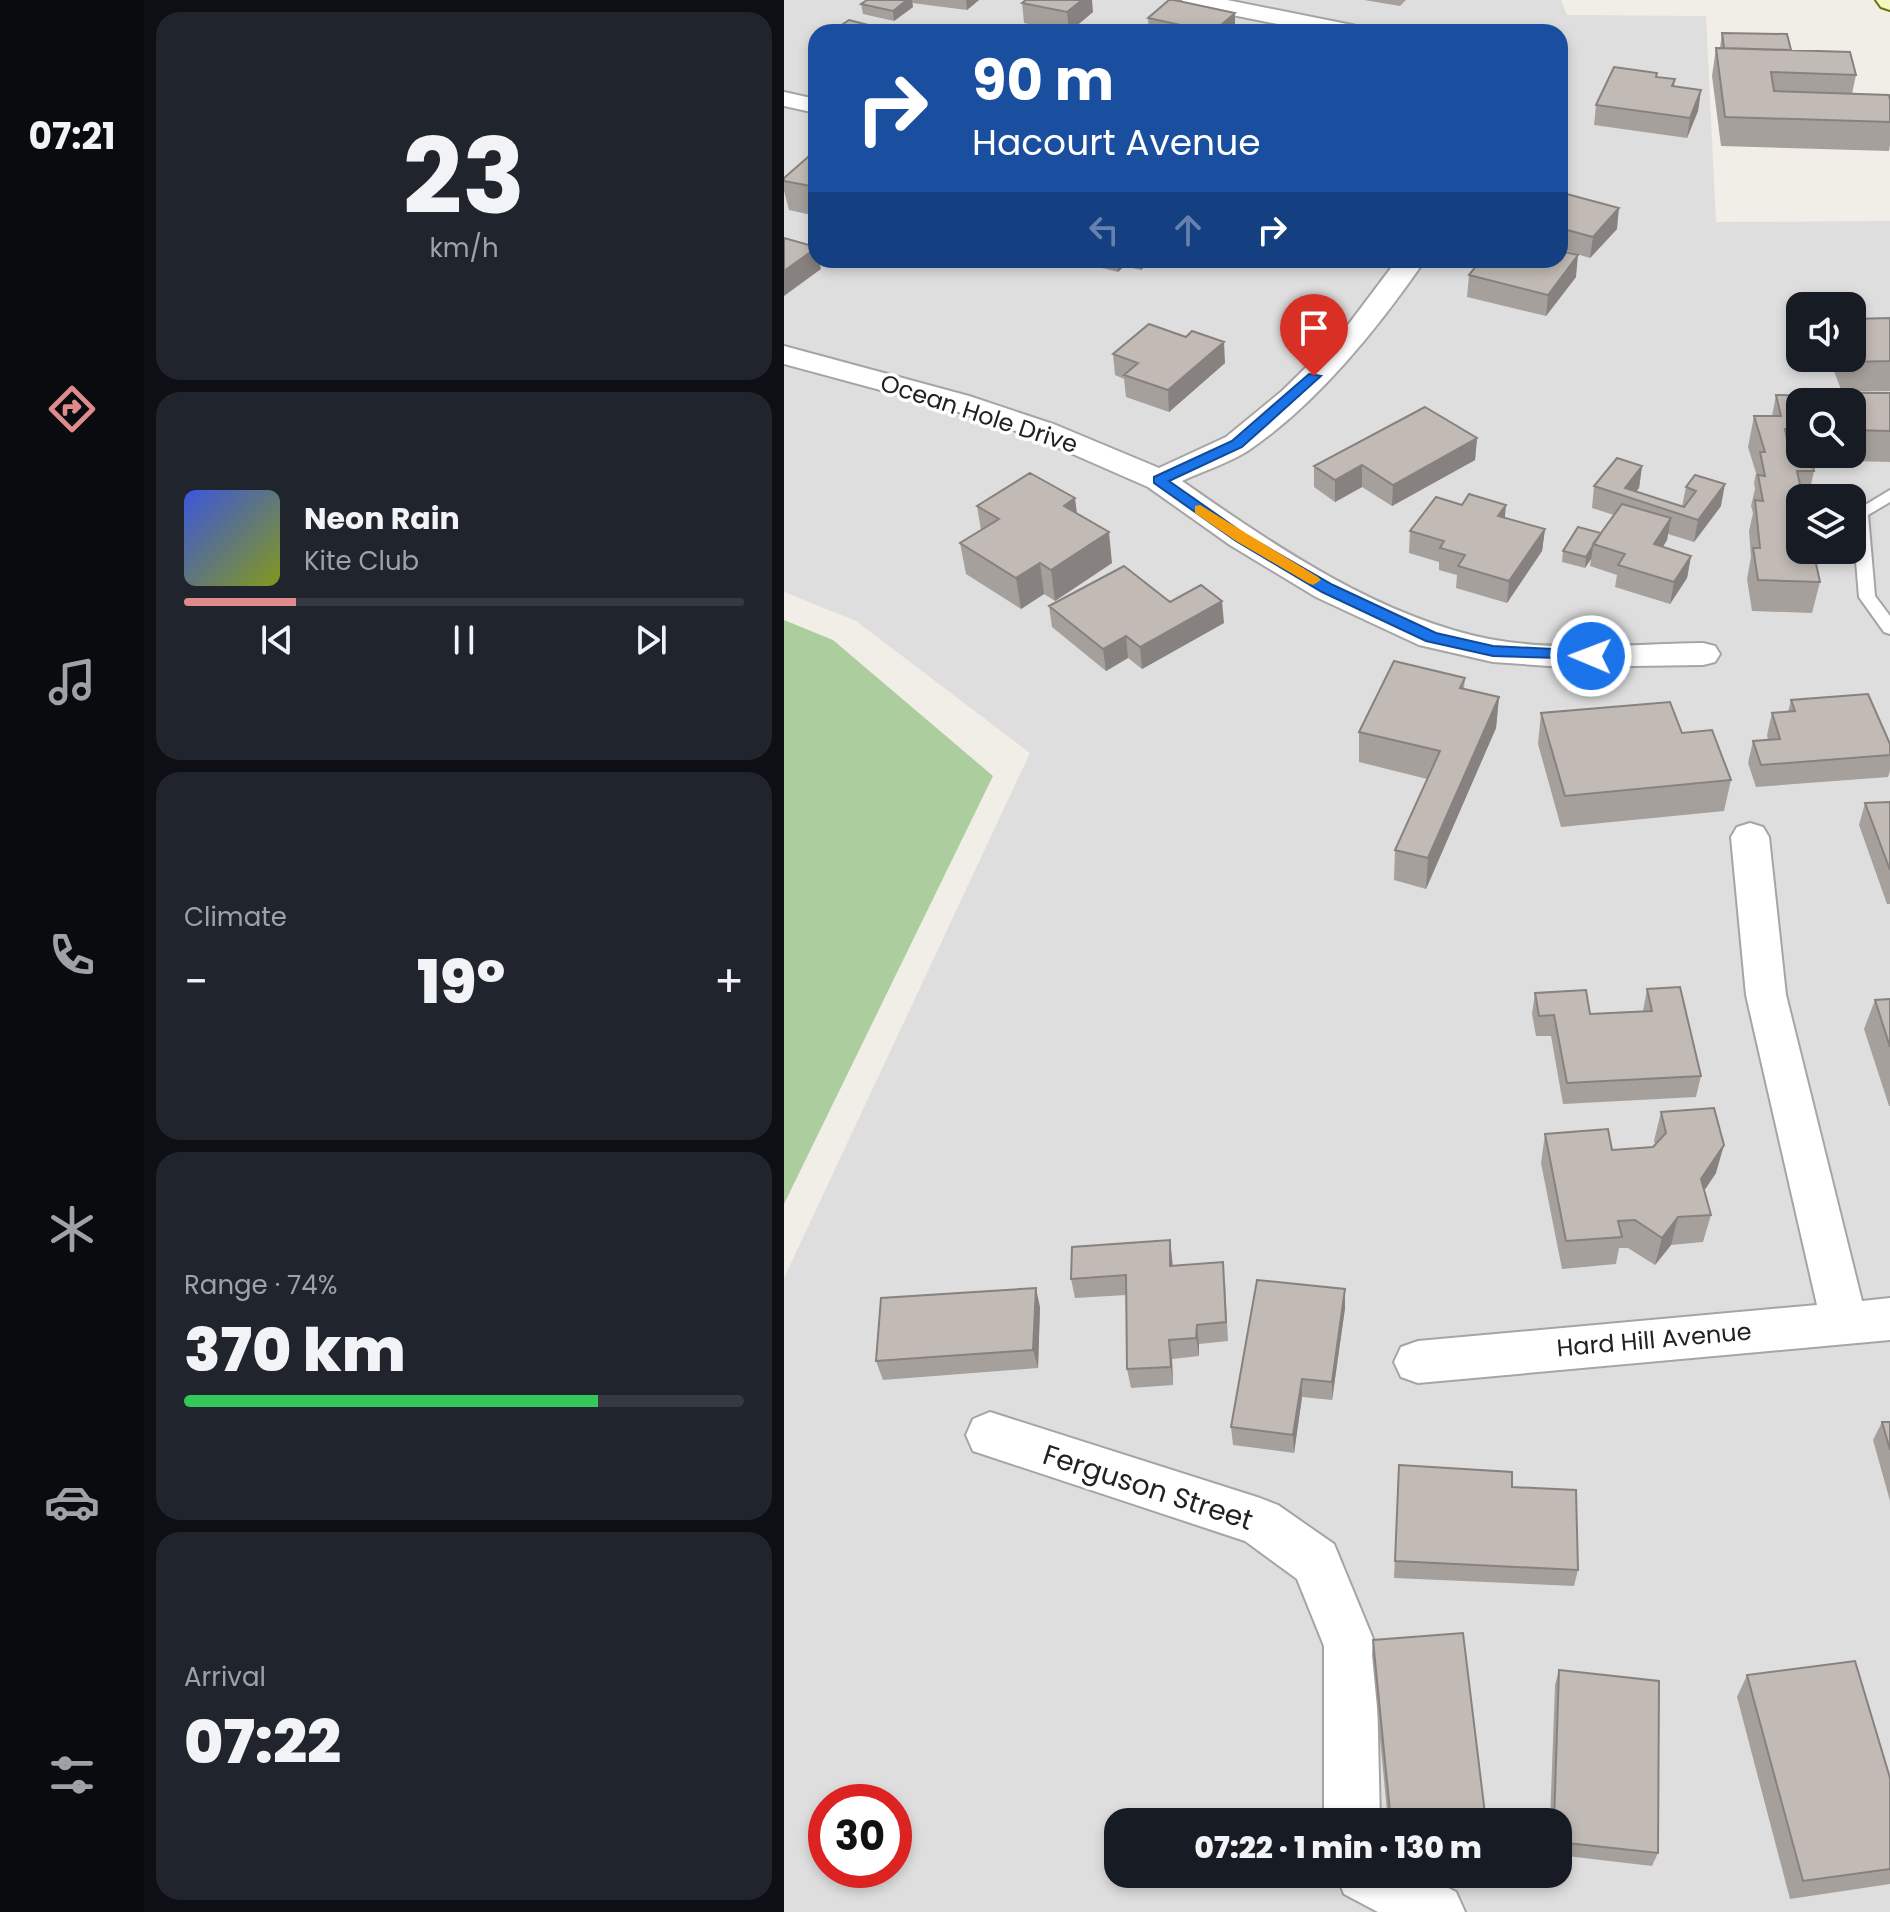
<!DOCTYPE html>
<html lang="en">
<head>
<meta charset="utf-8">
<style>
  body { margin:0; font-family:Poppins,sans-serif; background:#20242c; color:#f1f3f6; height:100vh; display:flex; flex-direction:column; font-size:30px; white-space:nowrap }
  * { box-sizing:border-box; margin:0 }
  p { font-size:26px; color:#9ea1a6 }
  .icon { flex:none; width:44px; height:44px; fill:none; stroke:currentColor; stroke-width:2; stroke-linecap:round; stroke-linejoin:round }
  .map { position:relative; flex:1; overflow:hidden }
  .sheet { display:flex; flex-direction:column; gap:12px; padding:12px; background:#0d0f14; width:640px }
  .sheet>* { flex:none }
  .hud { position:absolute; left:24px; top:24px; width:760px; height:244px; border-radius:24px; box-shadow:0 4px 12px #0003; background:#1a4fa0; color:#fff; overflow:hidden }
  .fabs { position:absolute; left:1002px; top:292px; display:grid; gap:16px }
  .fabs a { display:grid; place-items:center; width:80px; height:80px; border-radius:16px; background:#171b24; box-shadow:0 4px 12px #0003; font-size:40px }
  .speed { position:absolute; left:24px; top:1784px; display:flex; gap:16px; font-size:40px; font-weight:700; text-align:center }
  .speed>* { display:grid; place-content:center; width:104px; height:104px; border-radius:50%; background:#171b24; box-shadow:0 4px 12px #0003; line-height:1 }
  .speed .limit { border:12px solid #d22; background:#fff; color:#111 }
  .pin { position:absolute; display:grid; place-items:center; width:68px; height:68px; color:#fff; margin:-82px -34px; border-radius:50% 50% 50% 0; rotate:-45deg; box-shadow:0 0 8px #0007 }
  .pin .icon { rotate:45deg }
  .me { position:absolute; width:88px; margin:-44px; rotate:271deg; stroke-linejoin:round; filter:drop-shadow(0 0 6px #0008) }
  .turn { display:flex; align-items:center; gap:28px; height:168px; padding:0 32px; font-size:36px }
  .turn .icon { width:104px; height:104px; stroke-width:2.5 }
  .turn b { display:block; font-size:56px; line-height:68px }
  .lanes { display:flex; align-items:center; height:76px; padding:0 32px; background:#0003; justify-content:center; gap:40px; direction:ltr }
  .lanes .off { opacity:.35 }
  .big { font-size:60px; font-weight:800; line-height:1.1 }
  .sheet .widget { flex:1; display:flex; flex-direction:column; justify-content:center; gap:12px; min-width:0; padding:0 28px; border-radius:24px; background:#20242c }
  .sheet .dial { align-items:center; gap:0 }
  .dial b { font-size:104px; line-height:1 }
  .song { display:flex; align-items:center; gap:24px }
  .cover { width:96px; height:96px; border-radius:12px; background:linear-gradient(135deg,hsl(230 70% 55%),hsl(70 70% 35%)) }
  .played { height:8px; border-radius:4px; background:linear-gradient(90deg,#df8b8c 20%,#363941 20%) }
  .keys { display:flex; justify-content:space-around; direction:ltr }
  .heat { display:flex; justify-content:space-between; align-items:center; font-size:44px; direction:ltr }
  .charge { height:12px; border-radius:6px; background:linear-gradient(90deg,#34c759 74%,#363941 0) }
  .trip { position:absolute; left:320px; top:1808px; width:468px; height:80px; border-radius:24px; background:#171b24; box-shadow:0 4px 12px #0003; font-weight:800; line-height:80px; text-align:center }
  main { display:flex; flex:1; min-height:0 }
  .tab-bar { display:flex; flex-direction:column; width:144px; justify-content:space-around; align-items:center; background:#090b0e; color:#9ea1a6 }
  .tab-bar .icon { width:56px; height:56px }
  .tab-bar .current { color:#df8b8c }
  .tab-bar b { font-size:36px; color:#f1f3f6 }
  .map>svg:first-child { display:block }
  .residential { fill:#dfdede; fill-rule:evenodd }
  .forest { fill:#acce9f }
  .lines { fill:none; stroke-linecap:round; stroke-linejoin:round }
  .lane-casing { stroke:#a5a5a5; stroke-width:4 }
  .street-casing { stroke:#a5a5a5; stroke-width:4 }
  .secondary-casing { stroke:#69760a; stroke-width:4 }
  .lane { fill:#fff; fill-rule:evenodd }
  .street { fill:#fff; fill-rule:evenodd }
  .secondary { fill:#f4f7c0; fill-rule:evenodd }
  .wall { fill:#a6a09c; fill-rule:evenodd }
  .shaded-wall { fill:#87827f }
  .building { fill:#c1bab5; stroke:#87827f; stroke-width:2 }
  .route { fill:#1a73e8; stroke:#114b97; stroke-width:2 }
  .slow { fill:#f59e0b }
  .labels { text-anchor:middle; stroke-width:7; stroke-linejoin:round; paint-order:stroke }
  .street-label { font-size:24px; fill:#212121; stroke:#fff }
  .near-street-label { font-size:28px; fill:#212121; stroke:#fff }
</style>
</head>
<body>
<main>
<nav class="tab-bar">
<b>07:21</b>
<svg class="icon current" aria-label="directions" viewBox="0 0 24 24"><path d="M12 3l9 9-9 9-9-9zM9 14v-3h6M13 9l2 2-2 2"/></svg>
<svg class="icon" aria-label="music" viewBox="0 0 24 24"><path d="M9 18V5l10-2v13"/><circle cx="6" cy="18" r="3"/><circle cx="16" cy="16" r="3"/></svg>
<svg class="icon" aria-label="phone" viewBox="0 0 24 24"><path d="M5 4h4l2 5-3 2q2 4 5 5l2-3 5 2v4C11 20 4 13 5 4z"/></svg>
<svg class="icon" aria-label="climate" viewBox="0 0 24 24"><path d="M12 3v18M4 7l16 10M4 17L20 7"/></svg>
<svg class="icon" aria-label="car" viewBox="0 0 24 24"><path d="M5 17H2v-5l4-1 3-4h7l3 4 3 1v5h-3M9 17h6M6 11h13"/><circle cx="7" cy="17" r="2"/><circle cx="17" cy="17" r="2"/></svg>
<svg class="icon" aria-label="filters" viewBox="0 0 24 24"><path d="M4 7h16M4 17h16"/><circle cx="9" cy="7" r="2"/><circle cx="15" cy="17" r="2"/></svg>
</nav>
<section class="sheet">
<div class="widget dial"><b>23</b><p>km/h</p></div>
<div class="widget">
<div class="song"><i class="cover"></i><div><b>Neon Rain</b><p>Kite Club</p></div></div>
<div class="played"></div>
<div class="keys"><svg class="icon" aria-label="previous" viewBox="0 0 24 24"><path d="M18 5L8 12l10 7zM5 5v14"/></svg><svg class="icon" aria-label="pause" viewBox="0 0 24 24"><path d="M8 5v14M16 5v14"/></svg><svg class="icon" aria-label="next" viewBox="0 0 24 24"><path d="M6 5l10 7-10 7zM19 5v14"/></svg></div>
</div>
<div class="widget"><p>Climate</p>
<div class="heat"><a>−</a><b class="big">19°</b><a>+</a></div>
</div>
<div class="widget"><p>Range · 74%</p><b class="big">370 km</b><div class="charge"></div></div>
<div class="widget"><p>Arrival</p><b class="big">07:22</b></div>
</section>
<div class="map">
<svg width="1106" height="1912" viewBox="0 0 1106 1912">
  <rect width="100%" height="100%" fill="#f1eee8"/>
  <!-- residential -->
  <path class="residential" d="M0 0H777L783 15 922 16 932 222 1106 221V1912H0V1278L246 753 72 621 0 592ZM32 32H776V260H32ZM1016 306H1068V358H1016ZM1016 402H1068V454H1016ZM1016 498H1068V550H1016ZM42 1802H110V1870H42ZM334 1822H774V1874H334Z"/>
  <!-- forest -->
  <path class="forest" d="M0 620 49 640 209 776 0 1204Z"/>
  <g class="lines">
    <defs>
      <path id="lane" d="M1106 490V502L1084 515 1091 596 1106 616V634L1100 632 1075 597 1068 513Z"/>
      <path id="street" d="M398 0H443L568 25 576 27 580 32H533L409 7 401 5Z
        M0 92 32 99V113L0 106Z
        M613 260H641C594 328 534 403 465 450 445 463 419 471 398 481 489 545 595 617 705 639 774 652 849 644 919 643L931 646 936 654 931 662 919 665 779 667 709 662 635 645 532 597 446 545 364 487 250 437 163 408 0 364V346L185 396 272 425 375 468 442 437 498 391 561 329Z
        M966 823 979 827 985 837 1002 995 1078 1301 1106 1298V1340L634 1383 617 1377 610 1362 617 1347 634 1341 1033 1305 962 995 947 837 953 827Z
        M206 1412 476 1498 494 1505 550 1544 592 1646 596 1822H540V1646L513 1579 461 1541 189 1451 182 1435 189 1419Z
        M552 1874H638L672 1892 681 1912H594L560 1894Z"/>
      <path id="secondary" d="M1092 0H1106V10L1097 7Z"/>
    </defs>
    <!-- lane casing -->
    <use href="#lane" class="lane-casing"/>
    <!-- street casing -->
    <use href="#street" class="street-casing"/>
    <!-- secondary casing -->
    <use href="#secondary" class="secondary-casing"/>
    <!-- lane -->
    <use href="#lane" class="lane"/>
    <!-- street -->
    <use href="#street" class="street"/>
    <!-- secondary -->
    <use href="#secondary" class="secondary"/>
  </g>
  <!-- wall -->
  <path class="wall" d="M83 0H195L183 10 128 3 129 7 110 21 79 14 77 4Z
    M580 0H622L616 6Z
    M238 3 309 12 285 32 240 23Z
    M451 13V32H365L364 18Z
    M938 33 1007 50 1072 75 1068 94 1106 100V145L1105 151 937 146 928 76 932 48H936Z
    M873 73V77L891 79 890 87 917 90 914 111 903 138 810 125 812 105Z
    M32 150V216L5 210 0 191V178Z
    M776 196 833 229 806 258 776 249Z
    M286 260H367L357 270 340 266 334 272Z
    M685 275 792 277 762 316 683 297Z
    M1106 318V391L1058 392 1045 358H1068Z
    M329 354 441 363 385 412 342 397 340 379 331 375Z
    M1075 393H1106V462L1028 460 1030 471 1024 498H1016L1036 582 1028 613 968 611 963 579 967 557 965 531 969 513 967 506 971 489 970 483 972 473 964 447 970 416H988L992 395 1040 401 1073 402ZM1016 402H1068V454H1016Z
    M693 438 691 460 608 506 578 487 551 502 530 487V466Z
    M858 466 855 488 852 491 898 506 902 487 911 475 937 506 910 542 884 534 883 540 879 547 907 556 903 578 886 604 831 587 833 575 806 566 807 559 801 568 778 562 779 551 817 533 830 515 808 508 810 486Z
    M193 506 293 514 328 563 271 601 260 594 237 609 182 574 176 543 197 530Z
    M721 518 761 529 758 551 723 603 672 588 673 575 655 570V562L625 553 626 531Z
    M386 602 440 623 358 669 344 658 322 671 268 627 265 606Z
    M681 678 680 689 715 697 712 728 642 889 610 880 611 850 643 779 575 762V732Z
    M1007 700 1106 744V771L1104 777 972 787 964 763 969 741 984 740 983 735 988 713 1004 712Z
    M757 713 898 733 947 780 940 811 777 827 754 744Z
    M1106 802V904H1103L1075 825 1081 803Z
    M863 989 917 1076 912 1097 779 1104 767 1036H752L748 1014 751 993 806 1014 859 1011Z
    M1106 999V1106H1105L1080 1029 1091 1000Z
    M877 1112 932 1173 920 1191 927 1215 919 1242 887 1245 871 1265 844 1248H835L832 1264 778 1269 757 1163 761 1134 828 1150 869 1147 871 1144 870 1141Z
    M386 1240 389 1266 441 1281 444 1341 415 1344V1356L388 1359 389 1385 347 1388 343 1369 342 1295 291 1298 287 1279Z
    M561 1289V1308L548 1400 518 1397 510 1453 449 1445 447 1427Z
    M256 1307 254 1368 99 1380 92 1361Z
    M1098 1422H1106V1501L1089 1440Z
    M615 1465 728 1487 794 1570 790 1586 610 1578Z
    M589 1640 701 1814 699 1822H604L588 1655Z
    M775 1670 874 1853 868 1866 774 1855V1822H766L771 1685Z
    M963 1675 1106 1778V1884L1006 1899 953 1697Z"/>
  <!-- shaded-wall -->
  <path class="shaded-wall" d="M123 0H128L129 7 110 21 109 11Z
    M182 0H195L183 10Z
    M294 0H308L309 12 285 32 283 12Z
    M451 13V32H429Z
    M917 90 914 111 903 138 906 118Z
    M835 208 833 229 806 258 809 237Z
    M32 248V260H35L37 269 0 296V271Z
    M794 255 792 277 762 316 764 295Z
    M333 260H339L340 266 334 272Z
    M356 260H367L357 270Z
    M440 342 441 363 385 412 384 390Z
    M693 438 691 460 608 506 609 485Z
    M578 465V487L551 502V480Z
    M858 466 855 488 847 498 841 488Z
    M941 484 937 506 910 542 914 520Z
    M291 498 295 529 280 506Z
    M722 505 720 527 714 516Z
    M887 518 883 540 866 566 870 544Z
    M761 529 758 551 723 603 725 581Z
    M325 532 328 563 271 601 267 570Z
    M809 548 807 559 801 568 802 557Z
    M907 556 903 578 886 604 890 582Z
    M256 563 260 594 237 609 232 578Z
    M438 601 440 623 358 669 356 647Z
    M342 636 344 658 322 671 319 649Z
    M715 697 712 728 642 889 644 858Z
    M940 1145 932 1173 909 1207 917 1179Z
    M894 1217 887 1245 871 1265 878 1238Z
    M386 1240 388 1259 389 1285 386 1266Z
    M252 1288 256 1307 254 1368 249 1350Z
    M561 1289V1308L548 1400V1382Z
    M413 1325 415 1344V1356L412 1338Z
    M385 1340 388 1359 389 1385 387 1367Z
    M518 1379V1397L510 1453 509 1435Z"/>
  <!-- building -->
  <path class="building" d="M83 0H123L109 11 77 4Z
    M242 0H298L283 12 238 3Z
    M385 0H390L451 13 429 32 364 18Z
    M65 20 103 30 100 32H47Z
    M938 33 1003 34 1007 50 940 48Z
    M932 48 1066 52 1072 75 987 72 990 91 1105 95 1106 100V122L941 117Z
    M830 67 873 73 872 77 891 79 888 86 917 90 906 118 812 105Z
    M32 150V187L0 181V178Z
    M779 193 835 208 809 237 776 228V196Z
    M0 238 32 247V248L0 271Z
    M776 251 794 255 764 295 685 275 697 260H776Z
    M1106 318V361L1066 362 1064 358H1068V319Z
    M365 324 402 337 408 331 440 342 384 390 340 375 354 363 329 354Z
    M1075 393H1106V431L1068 430V402H1016V429H1001L1006 456H1027L1030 471H1013L1019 498H1016V550H1029L1036 582 974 580 969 548H976L971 500 979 501 974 475 981 476 976 452H981L970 416H997L992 395 1038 396 1040 401 1077 402Z
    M641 407 693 438 609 485 578 465 551 480 530 466Z
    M833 458 858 466 841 488 900 507 912 491 902 487 911 475 941 484 914 520 810 486Z
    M246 473 291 498 280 506 325 532 267 570 256 563 232 578 176 543 215 519 193 506Z
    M685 494 722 505 714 516 761 529 725 581 674 566 681 555 656 548 660 541 626 531 652 497 678 505Z
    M838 504 887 518 870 544 907 556 890 582 834 565 841 554 809 544Z
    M794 527 817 533 802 557 779 551Z
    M340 566 386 602 417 585 438 601 356 647 342 636 319 649 265 606Z
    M610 661 681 678 676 688 715 697 644 858 611 850 656 751 575 732Z
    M1084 694 1106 744V755L977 765 969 741 996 739 988 713 1011 711 1007 700Z
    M886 702 898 733 928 730 947 780 781 796 757 713Z
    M1106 802V870L1081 803Z
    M896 987 917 1076 783 1083 770 1015 755 1016 751 993 802 990 806 1014 868 1011 863 989Z
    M1106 999V1047L1091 1000Z
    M930 1108 940 1145 917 1179 927 1215 894 1217 878 1238 851 1220 834 1221 838 1237 782 1241 761 1134 824 1129 828 1150 869 1147 882 1133 877 1112Z
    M386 1240V1266L439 1262 442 1322 413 1325 412 1338 385 1340 387 1367 343 1369 342 1275 287 1279 288 1247Z
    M473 1280 561 1289 548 1382 518 1379 509 1435 447 1427Z
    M252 1288 249 1350 92 1361 97 1298Z
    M1098 1422H1106V1450Z
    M615 1465 728 1472V1487L792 1490 794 1570 611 1561Z
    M679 1633 701 1814 607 1822 589 1640Z
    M1071 1661 1106 1778V1869L1019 1881 963 1675Z
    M775 1670 875 1681 874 1853 774 1842V1822H770Z"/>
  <!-- route -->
  <path class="route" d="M525 374 537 376 458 447 385 481 462 535 549 585 652 633 709 646 807 651 815 656 812 659 709 656 642 641 538 592 452 541 370 483V477L448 441Z"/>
  <!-- slow -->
  <path class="slow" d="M416 505 534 577 537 580 529 585 524 583 452 541 411 513V506Z"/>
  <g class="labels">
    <!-- street labels -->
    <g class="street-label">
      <text transform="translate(195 414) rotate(18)" y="8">Ocean Hole Drive</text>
      <text transform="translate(870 1340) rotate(-5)" y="8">Hard Hill Avenue</text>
    </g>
    <!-- near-street labels -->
    <g class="near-street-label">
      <text transform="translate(364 1487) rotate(18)" y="10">Ferguson Street</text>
    </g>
  </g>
</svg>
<div class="fabs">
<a><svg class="icon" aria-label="sound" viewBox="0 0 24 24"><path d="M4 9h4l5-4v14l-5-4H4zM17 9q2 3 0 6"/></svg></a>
<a><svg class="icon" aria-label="search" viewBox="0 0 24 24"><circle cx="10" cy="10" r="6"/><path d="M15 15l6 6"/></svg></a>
<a><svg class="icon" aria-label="layers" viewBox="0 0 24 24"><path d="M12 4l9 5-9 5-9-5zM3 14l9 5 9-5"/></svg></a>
</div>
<div class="speed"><div class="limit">30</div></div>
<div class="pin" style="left:530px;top:376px;background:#d93025"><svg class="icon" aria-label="arrive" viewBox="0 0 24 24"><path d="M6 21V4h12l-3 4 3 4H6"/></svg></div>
<svg class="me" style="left:807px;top:656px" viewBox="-20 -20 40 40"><circle r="17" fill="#1a73e8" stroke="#fff" stroke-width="3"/><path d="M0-11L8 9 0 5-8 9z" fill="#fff"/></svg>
<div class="trip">07:22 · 1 min · 130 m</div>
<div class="hud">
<div class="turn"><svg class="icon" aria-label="right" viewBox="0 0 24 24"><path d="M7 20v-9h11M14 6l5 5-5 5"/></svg><div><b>90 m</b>Hacourt Avenue</div></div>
<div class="lanes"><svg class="icon off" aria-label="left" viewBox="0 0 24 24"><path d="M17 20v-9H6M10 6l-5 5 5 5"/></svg><svg class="icon off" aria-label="ahead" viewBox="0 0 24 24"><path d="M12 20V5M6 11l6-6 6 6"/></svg><svg class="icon" aria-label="right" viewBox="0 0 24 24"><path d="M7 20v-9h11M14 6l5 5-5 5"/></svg></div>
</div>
</div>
</main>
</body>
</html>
